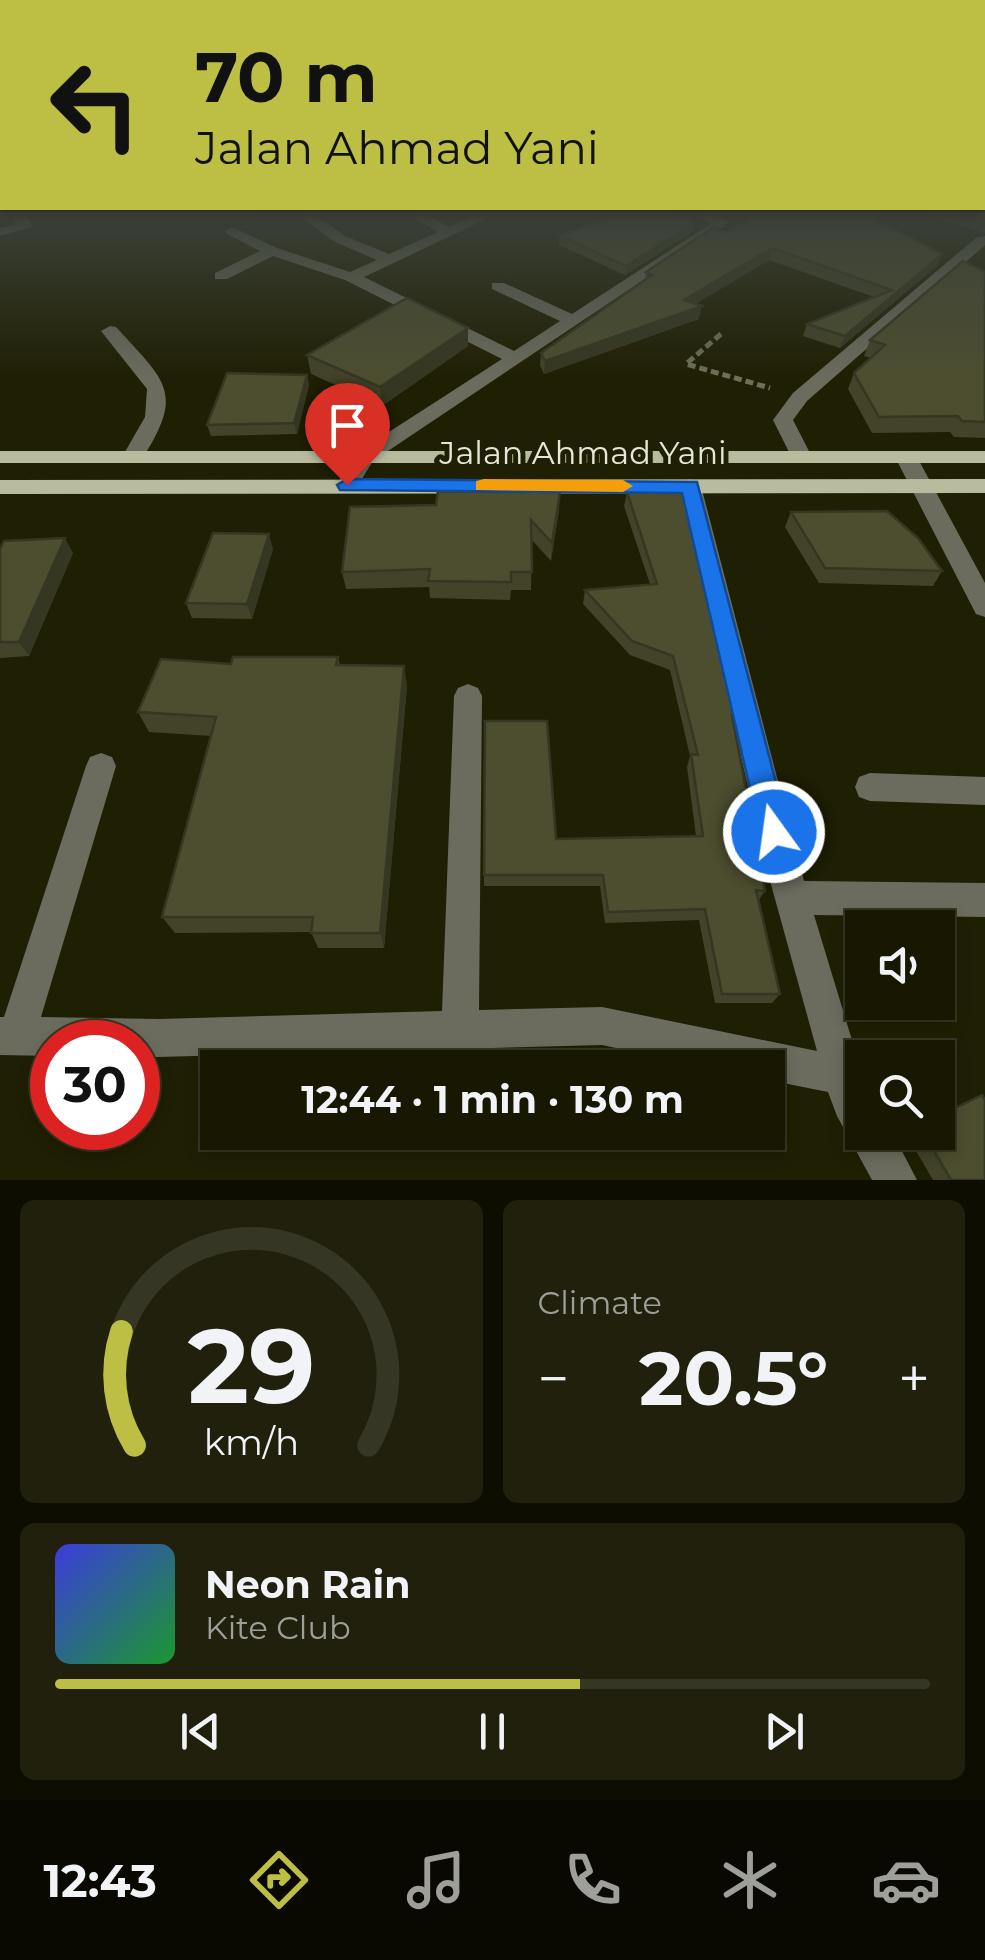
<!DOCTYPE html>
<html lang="en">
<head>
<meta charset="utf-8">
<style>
  body { margin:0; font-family:Montserrat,sans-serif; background:#20200c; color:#f1f3f6; height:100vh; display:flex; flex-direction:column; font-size:38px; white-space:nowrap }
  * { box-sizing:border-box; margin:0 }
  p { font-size:32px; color:#9e9f99 }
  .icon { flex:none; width:55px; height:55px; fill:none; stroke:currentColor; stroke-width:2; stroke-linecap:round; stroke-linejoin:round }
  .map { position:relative; height:1180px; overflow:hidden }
  .side { display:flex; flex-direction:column; gap:20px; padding:20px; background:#0d0d01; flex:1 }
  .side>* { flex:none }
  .top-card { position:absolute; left:0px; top:0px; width:985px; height:210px; box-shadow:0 5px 15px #0003,0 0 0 2px #363624; background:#bcbf43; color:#111; overflow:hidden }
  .controls { position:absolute; left:845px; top:910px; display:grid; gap:20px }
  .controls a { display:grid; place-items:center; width:110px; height:110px; border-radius:0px; background:#171702; box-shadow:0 5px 15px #0003,0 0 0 2px #363624; font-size:50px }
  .speed { position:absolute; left:30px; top:1020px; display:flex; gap:20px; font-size:50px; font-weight:700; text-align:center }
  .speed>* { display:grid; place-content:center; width:130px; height:130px; border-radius:50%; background:#171702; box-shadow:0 5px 15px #0003,0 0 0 2px #363624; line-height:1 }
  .speed .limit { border:15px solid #d22; background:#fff; color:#111 }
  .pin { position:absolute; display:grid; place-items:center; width:85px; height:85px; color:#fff; margin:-102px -42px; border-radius:50% 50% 50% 0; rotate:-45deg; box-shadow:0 0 10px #0007 }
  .pin .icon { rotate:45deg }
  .me { position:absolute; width:110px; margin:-55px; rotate:346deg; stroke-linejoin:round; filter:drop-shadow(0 0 8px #0008) }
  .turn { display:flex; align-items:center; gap:35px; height:210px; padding:0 30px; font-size:45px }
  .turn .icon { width:130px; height:130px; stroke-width:2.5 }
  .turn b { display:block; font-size:70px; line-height:85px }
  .big { font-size:75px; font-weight:700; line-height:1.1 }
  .side .widget { flex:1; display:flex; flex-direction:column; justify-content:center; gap:15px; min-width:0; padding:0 35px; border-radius:15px; background:#20200c }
  .side .dial { align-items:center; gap:0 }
  .dial svg { height:260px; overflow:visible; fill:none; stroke:#363624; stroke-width:7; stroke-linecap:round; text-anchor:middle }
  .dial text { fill:#f1f3f6; stroke:none }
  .song { display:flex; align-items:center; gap:30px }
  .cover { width:120px; height:120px; border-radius:15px; background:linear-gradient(135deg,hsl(240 70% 55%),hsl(130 70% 35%)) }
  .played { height:10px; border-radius:5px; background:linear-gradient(90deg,#bcbf43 60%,#363624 60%) }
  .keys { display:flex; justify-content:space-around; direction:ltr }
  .heat { display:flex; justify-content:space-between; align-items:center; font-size:55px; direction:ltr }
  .side .tiles { flex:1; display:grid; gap:20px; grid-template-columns:1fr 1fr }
  .widget:last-child { grid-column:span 2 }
  .trip { position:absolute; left:200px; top:1050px; width:585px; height:100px; border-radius:0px; background:#171702; box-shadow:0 5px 15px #0003,0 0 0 2px #363624; font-weight:700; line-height:100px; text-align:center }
  .dock { display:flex; height:160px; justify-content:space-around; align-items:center; background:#090901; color:#9e9f99 }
  .dock .icon { width:70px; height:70px }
  .dock .current { color:#bcbf43 }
  .dock b { font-size:45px; color:#f1f3f6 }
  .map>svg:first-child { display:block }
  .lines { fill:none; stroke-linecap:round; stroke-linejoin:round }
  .path { stroke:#6e6f57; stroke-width:5; stroke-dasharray:8 4; stroke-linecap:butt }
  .minor { fill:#6b6c5e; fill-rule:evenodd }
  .major { fill:#b9bb9f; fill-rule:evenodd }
  .wall { fill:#424329 }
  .shaded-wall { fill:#363722 }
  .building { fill:#4d4e30; stroke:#363722; stroke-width:2.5 }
  .route { fill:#1a73e8; stroke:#114b97; stroke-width:2.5 }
  .slow { fill:#f59e0b }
  .labels { text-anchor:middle; stroke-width:10; stroke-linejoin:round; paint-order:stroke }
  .street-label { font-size:32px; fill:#e6e7d6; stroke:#1f1f03 }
</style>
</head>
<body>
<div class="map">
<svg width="985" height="1180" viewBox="0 0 985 1180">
  <rect width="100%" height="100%" fill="#1f1f03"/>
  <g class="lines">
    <!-- path -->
    <path class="path" d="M721 334 686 364 770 388"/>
    <!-- minor -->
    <path class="minor" d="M11 212H25L32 227 0 236V228L17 224Z
      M294 212H311L345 236 389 254 438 232 405 212H423L449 227 482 212H501L364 277 514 351 560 321 492 289V283H504L572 314 712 223 689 212H710L730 222 373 461 355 490 347 492 336 485 358 452 502 359 345 280 273 256 227 279H215V273L260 251 227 234 225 231 232 227 277 248 350 272 377 260 335 242Z
      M985 236V245L807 401 793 420 812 457 808 462H794L773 420 793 393 977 237Z
      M110 326 116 327C166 382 186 392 140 462L133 463 122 457 145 417 147 389 101 331Z
      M906 451 917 457 985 583V617L976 614 895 457Z
      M690 479 701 486 804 881 985 883V917L814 915 862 1073V1132H892L917 1180H872L837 1116 828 1092 768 1080V1068H710L602 1045 159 1057H138V1042H52V1056L0 1055V1017H4L86 766 90 757 101 753 112 757 116 766 41 1017 159 1019 442 1011 454 696 458 688 468 684 478 688 482 696 479 1010 602 1007 817 1051 767 870 679 486Z
      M870 773 985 777V805L870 801 859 797 855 787 859 777Z"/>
    <!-- major -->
    <path class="major" d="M0 451H985V463H0Z
      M985 479V493L0 494V480Z"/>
  </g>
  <!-- wall -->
  <path class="wall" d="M915 212H985V233Z
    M693 231 625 275 559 245 560 236Z
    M726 232 938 265 840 348 803 336 807 324 874 297 769 260 695 304 699 319 544 374 540 365 541 353 645 280 646 272Z
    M985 272V438L954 437 950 432 872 433 848 389 854 373 871 358 864 356 870 340Z
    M468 346 382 406 311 374 307 355Z
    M307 375 309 385 297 434 211 436 207 425Z
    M627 492 736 716 734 723 765 891 758 901 780 994 772 1003H715L699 920 605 923 600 886H484L485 721 556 839 696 836 687 767 690 756 670 670 630 655 583 604 585 590 650 584 624 506Z
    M559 510 551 561 532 540 531 590H511L510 600 430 598 429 587 346 589 342 572Z
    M791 512 942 571 933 586 819 583 785 527Z
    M0 549 73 553 29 656 0 658Z
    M273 549 252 619 192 618 186 603Z
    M338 657 340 665 407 686 384 948H318L311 932 175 933 162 917 211 736 149 732 138 712 231 664Z
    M905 1132H938L985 1180H933Z"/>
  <!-- shaded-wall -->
  <path class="shaded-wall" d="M695 222 693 231 625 275 626 266Z
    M772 248 769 260 682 312 684 300Z
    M942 254 938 265 840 348 845 336Z
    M702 306 699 319 544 374 545 361Z
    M468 328V346L382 406 380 387Z
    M307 375 309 385 297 434 294 423Z
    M560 492 559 510 551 561 552 543Z
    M269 534 273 549 252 619 247 604Z
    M65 538 73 553 29 656 19 642Z
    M404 666 407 686 384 948 380 933Z"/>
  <!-- building -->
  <path class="building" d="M619 212H672L695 222 626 266 560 236Z
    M761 212H860L942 254 845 336 807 324 892 290 772 248 684 300 702 306 545 361 541 353 652 275 646 272 714 227 726 232Z
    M959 212H985V220Z
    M963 261 985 272V422L962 421 958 416 879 417 854 373 885 345 870 340Z
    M407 298 468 328 380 387 307 355Z
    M227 373 307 375 294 423 207 425Z
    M438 491 560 492 552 543 531 520 532 572H511V582L428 581 430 569 342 572 350 507 436 505Z
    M627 492H683L736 716 732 715 765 891 756 890 780 994H722L705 909 608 912 603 875H484L485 721H547L556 839 703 836 691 754 698 755 673 656 632 641 585 590 657 584Z
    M887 511 918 538 942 571 825 568 791 512Z
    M213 533 269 534 247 604 186 603Z
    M65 538 19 642H0V549L4 541Z
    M233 657H338L336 665 404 666 380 933H311L313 917H162L216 717 138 712 161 659 231 664Z
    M982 1095 985 1100V1180H951L923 1132H938V1116Z"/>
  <!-- sky -->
  <linearGradient id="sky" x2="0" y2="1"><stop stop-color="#111102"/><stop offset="0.56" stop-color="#3c4239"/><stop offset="1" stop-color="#3c4239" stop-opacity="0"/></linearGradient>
  <rect width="985" height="378" fill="url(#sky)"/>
  <!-- route -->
  <path class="route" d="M347 479 697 482 789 832 785 841 774 846 764 841 760 832 682 493 340 490 337 485Z"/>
  <!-- slow -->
  <path class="slow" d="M484 479 623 480 633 486 623 492 476 490V481Z"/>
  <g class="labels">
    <!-- street labels -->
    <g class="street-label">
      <text x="583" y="464">Jalan Ahmad Yani</text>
    </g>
  </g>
</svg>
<div class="controls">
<a><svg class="icon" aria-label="sound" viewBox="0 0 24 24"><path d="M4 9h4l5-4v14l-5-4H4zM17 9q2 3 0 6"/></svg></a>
<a><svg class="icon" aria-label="search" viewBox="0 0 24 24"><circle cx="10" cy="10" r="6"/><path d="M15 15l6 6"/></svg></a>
</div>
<div class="speed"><div class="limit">30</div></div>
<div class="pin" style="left:347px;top:485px;background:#d93025"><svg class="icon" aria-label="arrive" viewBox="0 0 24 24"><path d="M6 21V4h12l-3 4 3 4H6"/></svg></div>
<svg class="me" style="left:774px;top:832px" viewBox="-20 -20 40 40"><circle r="17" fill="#1a73e8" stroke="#fff" stroke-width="3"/><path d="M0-11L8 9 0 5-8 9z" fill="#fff"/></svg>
<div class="trip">12:44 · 1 min · 130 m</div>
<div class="top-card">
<div class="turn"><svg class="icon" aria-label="left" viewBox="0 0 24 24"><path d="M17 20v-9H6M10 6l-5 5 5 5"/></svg><div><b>70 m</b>Jalan Ahmad Yani</div></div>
</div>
</div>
<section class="side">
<div class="tiles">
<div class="widget dial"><svg viewBox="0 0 100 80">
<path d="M14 69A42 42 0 1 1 86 69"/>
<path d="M14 69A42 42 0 0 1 10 34" stroke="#bcbf43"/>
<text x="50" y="56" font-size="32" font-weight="700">29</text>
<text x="50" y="72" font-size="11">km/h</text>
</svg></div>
<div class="widget"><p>Climate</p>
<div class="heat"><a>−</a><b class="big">20.5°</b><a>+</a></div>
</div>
<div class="widget">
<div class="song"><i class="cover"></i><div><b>Neon Rain</b><p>Kite Club</p></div></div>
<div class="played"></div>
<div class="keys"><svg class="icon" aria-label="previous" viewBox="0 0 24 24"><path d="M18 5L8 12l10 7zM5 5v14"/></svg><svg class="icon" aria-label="pause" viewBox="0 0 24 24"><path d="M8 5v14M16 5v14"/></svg><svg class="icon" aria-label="next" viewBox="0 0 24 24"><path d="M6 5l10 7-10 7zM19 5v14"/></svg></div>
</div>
</div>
</section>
<nav class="dock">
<b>12:43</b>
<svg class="icon current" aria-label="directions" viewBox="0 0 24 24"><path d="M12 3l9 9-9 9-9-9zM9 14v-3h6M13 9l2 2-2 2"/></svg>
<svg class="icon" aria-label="music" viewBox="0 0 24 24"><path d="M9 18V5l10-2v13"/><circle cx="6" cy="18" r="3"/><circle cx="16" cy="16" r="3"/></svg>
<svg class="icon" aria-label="phone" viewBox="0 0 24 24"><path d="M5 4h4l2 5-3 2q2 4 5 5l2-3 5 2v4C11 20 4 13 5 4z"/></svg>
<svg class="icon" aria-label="climate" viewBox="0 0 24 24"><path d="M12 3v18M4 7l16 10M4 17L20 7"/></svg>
<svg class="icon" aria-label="car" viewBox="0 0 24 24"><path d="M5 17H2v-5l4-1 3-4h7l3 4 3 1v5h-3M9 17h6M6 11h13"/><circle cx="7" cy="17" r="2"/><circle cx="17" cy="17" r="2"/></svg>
</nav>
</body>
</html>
